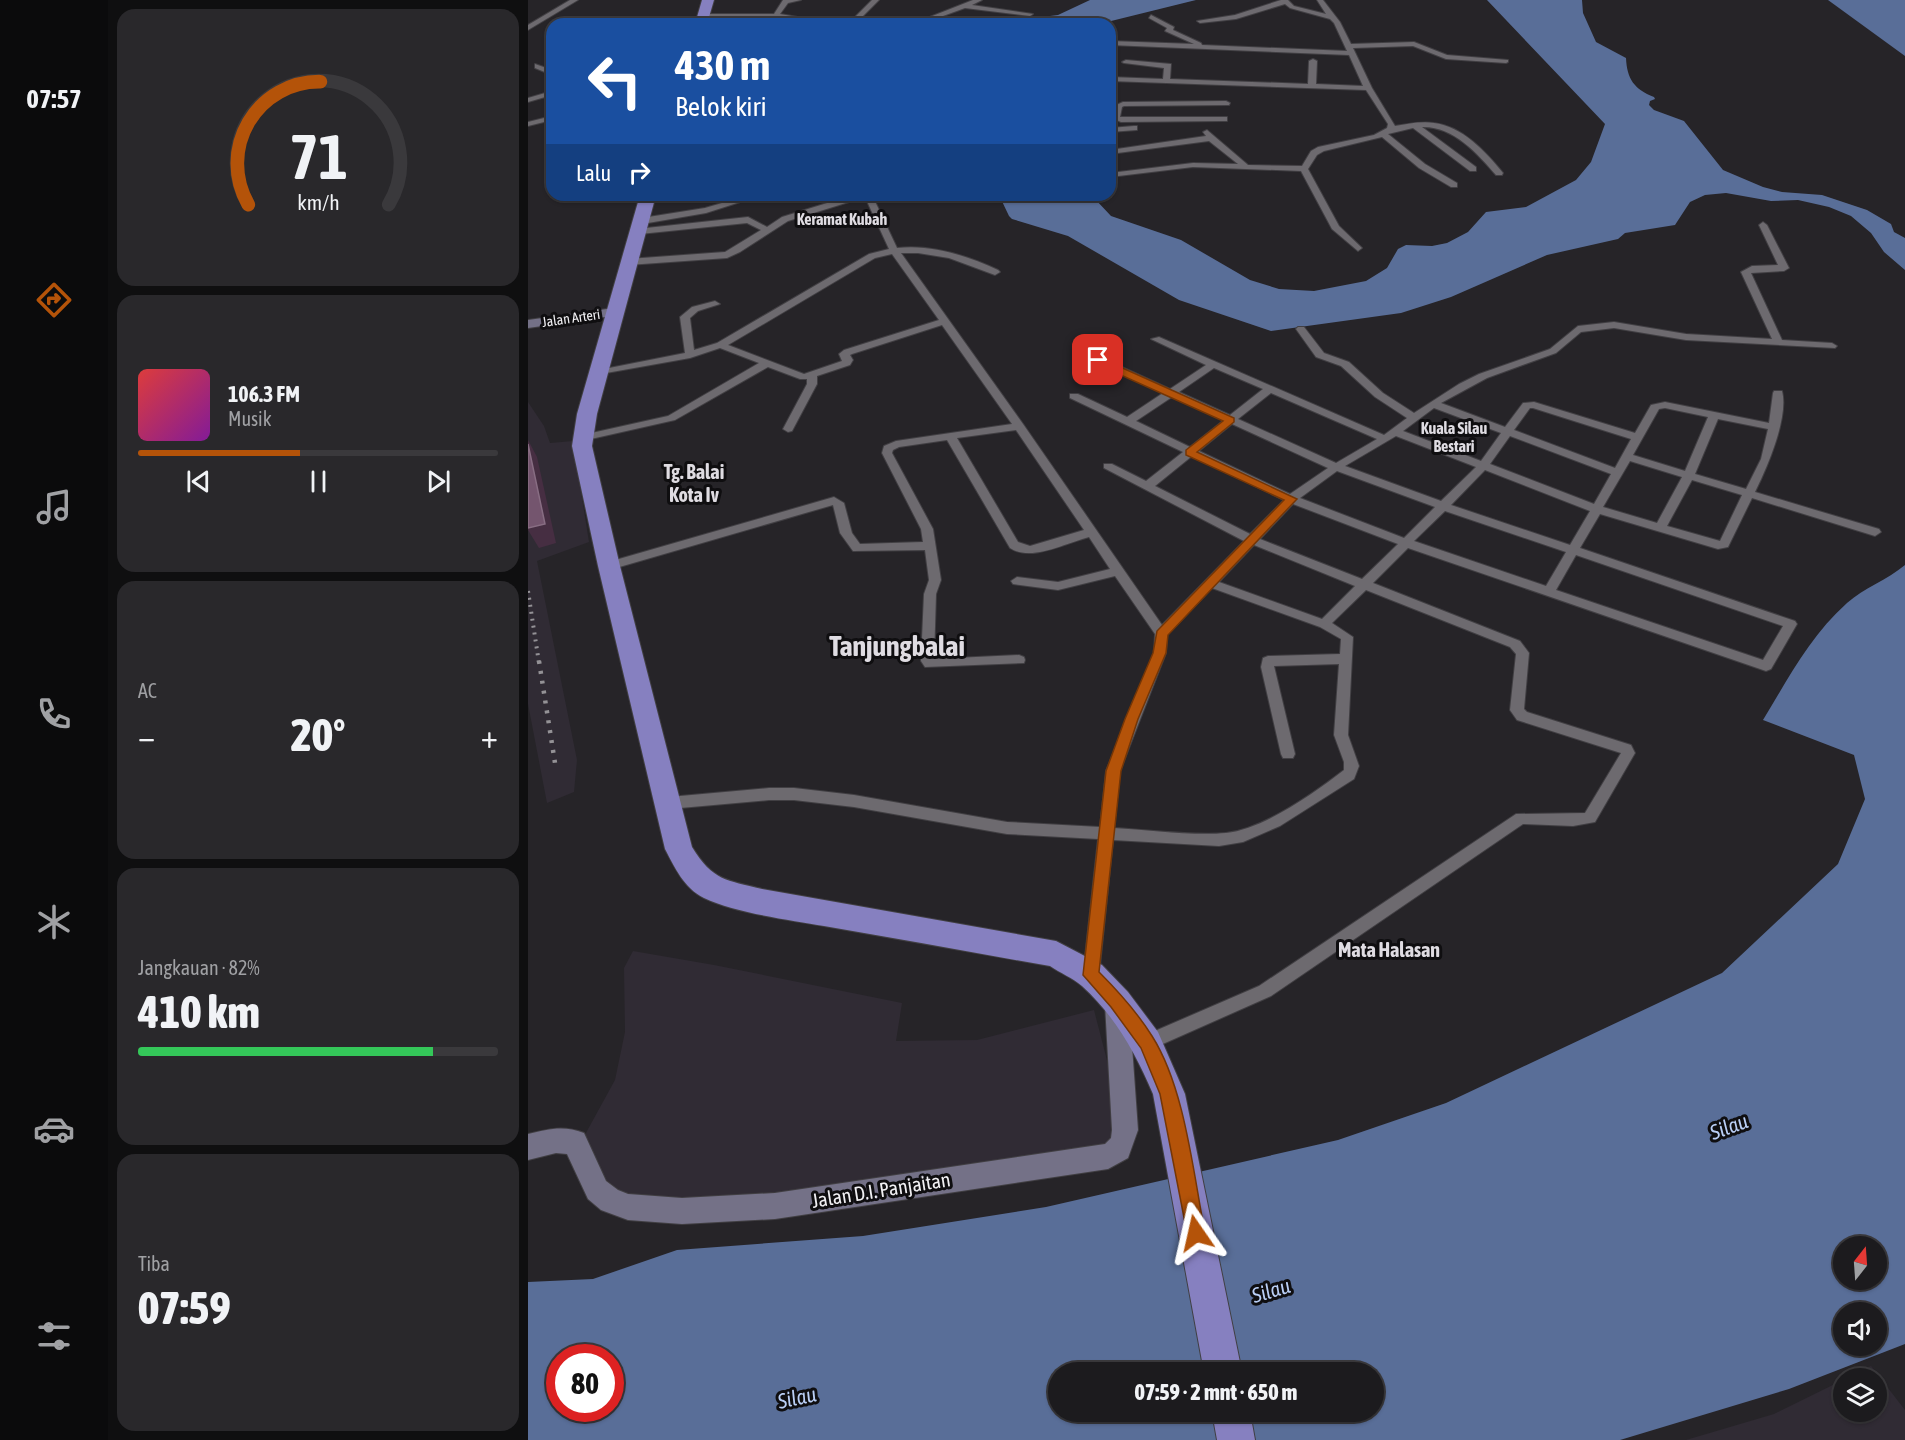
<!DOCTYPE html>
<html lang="id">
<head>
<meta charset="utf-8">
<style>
  body { margin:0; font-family:"Asap Condensed",sans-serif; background:#29282b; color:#f1f3f6; height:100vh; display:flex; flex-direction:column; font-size:22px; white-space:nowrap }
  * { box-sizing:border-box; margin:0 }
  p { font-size:20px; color:#a0a1a4 }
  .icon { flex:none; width:33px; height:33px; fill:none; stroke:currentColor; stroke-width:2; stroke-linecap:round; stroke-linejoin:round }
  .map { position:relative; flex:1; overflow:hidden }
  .side { display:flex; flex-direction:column; gap:9px; padding:9px; background:#0f0f10; width:420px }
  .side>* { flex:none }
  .banner { position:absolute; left:18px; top:18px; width:570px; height:183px; border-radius:18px; box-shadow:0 2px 4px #0004,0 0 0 2px #3a393c; background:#1a4fa0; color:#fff; overflow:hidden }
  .needle { width:39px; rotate:17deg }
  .tools { position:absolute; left:1305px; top:1236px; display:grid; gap:12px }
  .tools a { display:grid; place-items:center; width:54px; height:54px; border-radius:50%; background:#1c1b1e; box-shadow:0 2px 4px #0004,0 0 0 2px #3a393c; font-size:30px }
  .speed { position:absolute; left:18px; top:1344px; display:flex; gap:12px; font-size:30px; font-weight:700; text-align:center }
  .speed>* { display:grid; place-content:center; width:78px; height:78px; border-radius:50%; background:#1c1b1e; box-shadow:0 2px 4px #0004,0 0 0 2px #3a393c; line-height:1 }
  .speed .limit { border:9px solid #d22; background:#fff; color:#111 }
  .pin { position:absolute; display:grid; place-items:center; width:51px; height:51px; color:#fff; margin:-26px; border-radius:12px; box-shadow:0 3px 9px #0006 }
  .me { position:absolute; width:66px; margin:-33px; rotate:349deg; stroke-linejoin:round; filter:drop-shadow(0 0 4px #0008) }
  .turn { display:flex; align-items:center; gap:21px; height:126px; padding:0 30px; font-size:27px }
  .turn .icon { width:78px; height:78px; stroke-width:2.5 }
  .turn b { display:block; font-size:42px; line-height:51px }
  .then { display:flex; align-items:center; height:57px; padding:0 30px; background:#0003; gap:12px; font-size:22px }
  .big { font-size:45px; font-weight:800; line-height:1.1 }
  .side .card { flex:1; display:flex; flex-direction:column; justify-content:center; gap:9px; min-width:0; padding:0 21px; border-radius:18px; background:#29282b }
  .side .dial { align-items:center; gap:0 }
  .dial svg { height:156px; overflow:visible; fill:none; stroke:#3a393c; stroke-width:7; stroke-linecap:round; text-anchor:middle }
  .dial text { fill:#f1f3f6; stroke:none }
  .song { display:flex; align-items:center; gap:18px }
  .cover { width:72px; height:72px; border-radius:9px; background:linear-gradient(135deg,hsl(0 70% 55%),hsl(290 70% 35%)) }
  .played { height:6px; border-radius:3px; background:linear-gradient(90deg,#b45309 45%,#3a393c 45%) }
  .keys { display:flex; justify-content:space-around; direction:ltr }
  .heat { display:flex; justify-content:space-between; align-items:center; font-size:33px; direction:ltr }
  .charge { height:9px; border-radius:4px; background:linear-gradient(90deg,#34c759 82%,#3a393c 0) }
  .trip { position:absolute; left:520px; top:1362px; width:336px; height:60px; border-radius:30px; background:#1c1b1e; box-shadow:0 2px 4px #0004,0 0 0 2px #3a393c; font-weight:800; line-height:60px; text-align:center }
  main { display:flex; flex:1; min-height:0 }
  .menu { display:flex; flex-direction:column; width:108px; justify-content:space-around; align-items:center; background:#0b0b0c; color:#a0a1a4 }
  .menu .icon { width:42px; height:42px }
  .menu .on { color:#b45309 }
  .menu b { font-size:27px; color:#f1f3f6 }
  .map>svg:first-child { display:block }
  .built { fill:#302b34 }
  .water { fill:#596e98; fill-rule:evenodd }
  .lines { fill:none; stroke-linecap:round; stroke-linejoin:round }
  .street-casing { stroke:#413f43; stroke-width:2 }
  .secondary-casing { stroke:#413f43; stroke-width:2 }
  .highway-casing { stroke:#413f43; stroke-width:2 }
  .street { fill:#6d6a6f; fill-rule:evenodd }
  .secondary { fill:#747187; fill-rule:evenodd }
  .highway { fill:#8680c0; fill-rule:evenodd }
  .rail-far1 { stroke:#949296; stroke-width:4; stroke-dasharray:2 5; stroke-linecap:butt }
  .rail { stroke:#949296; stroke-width:4.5; stroke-dasharray:3 7; stroke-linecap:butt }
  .shaded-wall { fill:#462e42 }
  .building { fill:#74556e; stroke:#886d83; stroke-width:1.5 }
  .route { fill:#b45309; stroke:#753606; stroke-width:1.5 }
  .labels { text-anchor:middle; stroke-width:6; stroke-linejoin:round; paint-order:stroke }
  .far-street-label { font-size:14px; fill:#f1f0f3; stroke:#0f0e10 }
  .far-quarter-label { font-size:16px; font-weight:bold; fill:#dfdce2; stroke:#0f0e10 }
  .quarter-label { font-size:20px; font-weight:bold; fill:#dfdce2; stroke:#0f0e10 }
  .near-street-label { font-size:20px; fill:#f1f0f3; stroke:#0f0e10 }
  .near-water-label { font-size:21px; font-style:italic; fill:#bacff6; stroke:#0f0e10 }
  .town-label { font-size:28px; font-weight:bold; fill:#dfdce2; stroke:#0f0e10 }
</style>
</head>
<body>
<main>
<nav class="menu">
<b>07:57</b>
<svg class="icon on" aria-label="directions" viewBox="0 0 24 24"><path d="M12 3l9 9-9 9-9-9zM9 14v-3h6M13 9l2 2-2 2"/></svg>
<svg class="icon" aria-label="music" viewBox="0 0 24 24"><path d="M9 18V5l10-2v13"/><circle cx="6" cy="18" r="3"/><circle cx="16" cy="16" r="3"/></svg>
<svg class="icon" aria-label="phone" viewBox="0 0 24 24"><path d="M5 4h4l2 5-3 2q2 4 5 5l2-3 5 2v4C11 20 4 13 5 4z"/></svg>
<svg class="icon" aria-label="climate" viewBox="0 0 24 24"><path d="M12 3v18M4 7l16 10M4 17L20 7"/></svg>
<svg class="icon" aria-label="car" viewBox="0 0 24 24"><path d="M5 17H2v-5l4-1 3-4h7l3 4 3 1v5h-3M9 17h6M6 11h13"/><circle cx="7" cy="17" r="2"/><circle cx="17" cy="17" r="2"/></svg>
<svg class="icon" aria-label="filters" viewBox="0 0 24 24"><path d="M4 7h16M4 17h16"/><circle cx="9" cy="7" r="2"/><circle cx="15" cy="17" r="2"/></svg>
</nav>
<section class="side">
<div class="card dial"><svg viewBox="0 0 100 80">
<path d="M14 69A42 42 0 1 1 86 69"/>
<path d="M14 69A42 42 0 0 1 51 6" stroke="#b45309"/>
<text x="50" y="56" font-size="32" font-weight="700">71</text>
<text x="50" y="72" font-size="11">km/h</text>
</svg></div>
<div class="card">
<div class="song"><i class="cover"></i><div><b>106.3 FM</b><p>Musik</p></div></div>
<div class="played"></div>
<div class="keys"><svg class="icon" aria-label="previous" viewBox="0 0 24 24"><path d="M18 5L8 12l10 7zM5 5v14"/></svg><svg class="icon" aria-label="pause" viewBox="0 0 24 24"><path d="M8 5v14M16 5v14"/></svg><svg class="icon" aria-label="next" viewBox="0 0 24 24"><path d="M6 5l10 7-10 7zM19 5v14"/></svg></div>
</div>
<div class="card"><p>AC</p>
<div class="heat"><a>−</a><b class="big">20°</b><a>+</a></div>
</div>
<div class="card"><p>Jangkauan · 82%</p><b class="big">410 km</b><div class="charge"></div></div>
<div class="card"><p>Tiba</p><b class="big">07:59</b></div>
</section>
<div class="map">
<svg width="1377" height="1440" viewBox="0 0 1377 1440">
  <rect width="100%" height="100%" fill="#262428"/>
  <!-- built -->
  <path class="built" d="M0 402 16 426 22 443 45 441 61 542 9 561 49 760 46 792 19 803 0 704Z
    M105 951 186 965 374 1003 368 1041 449 1040 566 1010 597 1130 595 1142 154 1211 100 1207 51 1149 59 1131 87 1080 97 1032 96 968Z
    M1343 1366 1377 1410V1440H1158L1246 1414 1315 1380 1316 1412H1348V1378H1318Z"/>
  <!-- water -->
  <path class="water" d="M562 0H668L571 24H490L506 18 530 15Z
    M959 0H1054L1055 13 1068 42 1098 58C1099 79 1106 89 1126 97L1127 99 1122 101 1121 105 1126 110 1156 121 1195 170 1235 187 1254 192 1294 195 1339 210 1363 224 1366 232 1377 238V270L1356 252 1343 233 1323 216 1301 207 1270 200 1243 201 1198 193 1177 195 1162 202 1147 225 1097 233 1090 239 1019 255 923 297 873 313 743 331 651 300 540 236 484 219 481 216 471 195H535L540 201 567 199 583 216 653 240 722 280 751 289 786 291 838 281 859 268 870 249 878 245 904 246 919 243 940 232 958 212 998 207 1048 180 1063 162 1077 124Z
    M1300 0H1377V56Z
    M1377 565V1344L1261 1389 1092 1440H0V1282L65 1279 149 1250 335 1236 518 1207 810 1140 918 1103 1194 973 1310 864 1337 799 1326 755 1235 720C1260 679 1282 636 1319 603 1336 588 1359 580 1377 565ZM1316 1246H1348V1280H1316ZM1316 1312H1348V1346H1316ZM32 1358H82V1408H32ZM531 1372H846V1412H531Z"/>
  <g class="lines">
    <defs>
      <path id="street" d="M42 0H50L0 30V25Z
        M255 0H273L260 3 252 14 311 24H293L242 17 175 18 172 16 175 14H246Z
        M344 0H351L327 24H320Z
        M445 0H454L444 5 505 14 502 16 437 8 393 24H384Z
        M753 0H760L766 6 798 14 789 0H795L812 22 823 44 886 42 919 55 980 60V62L978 63 918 59 885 46 825 48 844 88 867 126C880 124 893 121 906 123 934 126 958 152 975 173L974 175H968C949 153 925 126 894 127L948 167V171H942L885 128 860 134 897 164 929 183V187H923L891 168 854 137 796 151 789 155 780 169 811 226 834 248 830 251 804 229 773 171 665 167 582 177V173L665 163 710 164 681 141 582 154V150L678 136 675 132 679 130 720 165 774 166 783 151 790 147 846 135 859 128 860 124 838 90 582 81V77L635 79 636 68 596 63 594 62 598 60 643 64 642 79 780 84 781 61 785 59 789 61 788 84 835 86 821 55 582 45V41L666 44 637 31 639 28 621 18 623 15 646 27 645 30 673 43 674 45 819 51 806 23 802 19 762 8 757 4 708 19 672 23 669 21 707 15Z
        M7 64 24 70V75L7 68Z
        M24 91V95L0 102V98Z
        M698 101 702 103 701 105 596 106 594 107 592 117H699V121H696L593 122 584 118 586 106 595 102Z
        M24 116V120L0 126V122Z
        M606 126H609V130L582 132V128Z
        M221 195H234L178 213 114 224 110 221 114 218 177 208Z
        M325 195H344L369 248C404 244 440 256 470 270L472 272 467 275 421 258 390 253H373L495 424 634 625 716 541 576 468V464H584L618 481 655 452 542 398V394H550L599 417 635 393 566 362V358H574L642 389 678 365 623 339 631 337 856 435 879 418 847 397 813 366 788 357 768 329 770 327H776L796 353 821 362 855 393 886 413 931 384 951 374 1022 349 1050 326 1086 322 1158 334 1244 339 1213 272 1224 266 1250 265 1231 225 1235 222 1239 225 1261 268 1256 271 1223 273 1254 340 1304 343 1309 346 1307 348 1158 340 1086 328 1053 332 1028 353 959 378 913 403 977 427 995 403 1006 402 1107 433 1123 405 1137 402 1241 423 1245 393 1246 391H1254C1261 417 1239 468 1227 492L1351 529 1353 532 1347 536 1224 498 1200 547 1190 549 1072 514 1052 548 1267 621 1269 624 1243 669 1238 671 880 548 845 583 992 641 1001 653 996 709 999 712 1103 745 1107 753 1067 822 1045 826 995 824 743 996 619 1051 613 1049 611 1043 613 1037 731 986 988 814 1057 813 1093 753 989 720 982 710 988 654 982 647 838 590 804 623 825 637 820 735 831 766 826 779 752 826 715 842 691 846 585 840 571 975 569 980 563 982 557 980 555 975 570 839 479 834 326 807 266 800H241L141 809 136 807 134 803 136 799 141 797 241 788H266L326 795 479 822 572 827 578 771 626 653 627 634 587 576 530 590 485 584 483 581 489 577 530 582 582 569 561 537C538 543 503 562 482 548L419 440 371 447 365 450 364 453 405 529 413 580 408 594 406 659 491 655 496 657 497 660 496 663 397 667 393 661 396 594 401 580 397 550 325 551 312 533 305 505 81 570 77 569 75 566 77 563 306 497 316 503 324 533 332 544 395 542 393 529 354 453 356 446 368 441 484 424 414 325 324 354 322 355 325 360 322 365 289 376V384L264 431 260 432 255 429 279 384V379H272L240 367 147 420 54 441 50 440V436L140 416 231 363 192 348 162 358 67 375 66 373 71 370 157 353 152 317 164 307 187 301 192 304 170 311 162 318 166 350 189 343 341 254 361 249 337 197 260 221 212 252 199 258 100 265 95 262 100 259 197 252 233 230 219 223 112 234 109 233V229L220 217 239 227 254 217ZM364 254 411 320 316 350 311 354 314 361 276 374 200 345 347 258ZM686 368 735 389 702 415 651 392ZM743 393 849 439 808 463 710 419ZM644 397 696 420 662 447 608 421ZM906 408 973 433 953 461 875 431ZM1002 408H1005L1103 439 1087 468 986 430ZM1137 408 1180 417 1157 471 1105 455 1131 409ZM1190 419 1240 429 1233 459 1218 489 1167 474ZM704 424 800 468 762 494 671 451ZM488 430 556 530 502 546 490 542 429 438ZM868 436 948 467 913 501 817 466ZM982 436 1083 474 1066 504 962 464ZM664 456 756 500 722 534 627 486ZM1102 461 1154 477 1129 523 1075 507ZM957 470 1062 511 1042 545 923 505ZM809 471 907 507 876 538 772 498ZM1164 480 1214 495 1192 541 1139 526ZM765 504 870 544 834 579 732 539ZM917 511 1038 552 1018 586 886 541ZM726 545 827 586 794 619 691 582ZM1048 555 1255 626 1235 660 1028 590ZM684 588 792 627 813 639 812 654 740 656 735 658 733 667 753 754 755 758H765L767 754 746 666 811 664 806 735 816 762V770C786 793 736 829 698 833 666 836 620 830 586 828L592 771 638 653 639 635Z"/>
      <path id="secondary" d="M86 308 91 309 93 312 91 315 0 328V320Z
        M589 993 597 996 601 1004 610 1130 600 1158 580 1169 247 1219 154 1224 100 1220 73 1210 60 1199 39 1154 28 1153 0 1160V1134C20 1129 36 1125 56 1133L78 1181 90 1190 100 1194 154 1198 247 1193 577 1144 583 1138 584 1130 577 1004 581 996Z"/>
      <path id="highway" d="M174 0H186L179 24H167Z
        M112 195H128L69 414 64 446 92 566 164 847C185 881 198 880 234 889L528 941 574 965 600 992 630 1032 657 1094 714 1372H676L625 1094C608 1054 587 1016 554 986 545 978 532 973 522 966 447 953 372 939 296 926 262 920 207 913 176 898 156 888 147 868 137 849L70 566 44 446 49 414Z
        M684 1412H722L727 1440H689Z"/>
    </defs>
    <!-- street casing -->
    <use href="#street" class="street-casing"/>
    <!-- secondary casing -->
    <use href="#secondary" class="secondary-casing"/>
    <!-- highway casing -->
    <use href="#highway" class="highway-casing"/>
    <!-- street -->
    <use href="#street" class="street"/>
    <!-- secondary -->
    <use href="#secondary" class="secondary"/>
    <!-- highway -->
    <use href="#highway" class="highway"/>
    <!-- rail-far1 -->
    <path class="rail-far1" d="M0 591 11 663"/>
    <!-- rail -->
    <path class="rail" d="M11 661 27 763"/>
  </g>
  <!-- shaded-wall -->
  <path class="shaded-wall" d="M0 440 9 457 28 543 11 548 0 530Z"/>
  <!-- building -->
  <path class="building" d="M0 444 17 524 0 528Z"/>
  <!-- route -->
  <path class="route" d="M570 357 706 418V422L669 452 769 499 640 635 638 653 610 719 593 771 571 972C591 992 609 1012 624 1036 657 1088 665 1172 677 1233L675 1240 668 1243 661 1240 659 1233 632 1094 613 1048 583 1007 555 975 578 771 597 719 625 653 629 631 756 500 658 455V450L695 421 566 363V358Z"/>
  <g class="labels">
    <!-- far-street labels -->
    <g class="far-street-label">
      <text transform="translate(43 318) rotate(-8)" y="5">Jalan Arteri</text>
    </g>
    <!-- far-quarter labels -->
    <g class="far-quarter-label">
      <text x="314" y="225">Keramat Kubah</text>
      <text x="926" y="434">Kuala Silau<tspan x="926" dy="18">Bestari</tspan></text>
    </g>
    <!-- quarter labels -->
    <g class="quarter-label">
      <text x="166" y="479">Tg. Balai<tspan x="166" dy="23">Kota Iv</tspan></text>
      <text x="861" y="957">Mata Halasan</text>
    </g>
    <!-- near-street labels -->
    <g class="near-street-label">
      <text transform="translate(353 1190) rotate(-9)" y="7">Jalan D.I. Panjaitan</text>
    </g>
    <!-- near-water labels -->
    <g class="near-water-label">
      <text transform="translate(1201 1127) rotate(-20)" y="7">Silau</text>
      <text transform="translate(743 1291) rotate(-17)" y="7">Silau</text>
      <text transform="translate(269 1398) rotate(-12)" y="7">Silau</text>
    </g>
    <!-- town labels -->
    <g class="town-label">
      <text x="369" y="656">Tanjungbalai</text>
    </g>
  </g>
</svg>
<div class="tools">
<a><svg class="needle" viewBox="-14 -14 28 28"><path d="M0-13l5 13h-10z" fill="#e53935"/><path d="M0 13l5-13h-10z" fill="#a0a1a4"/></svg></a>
<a><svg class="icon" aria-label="sound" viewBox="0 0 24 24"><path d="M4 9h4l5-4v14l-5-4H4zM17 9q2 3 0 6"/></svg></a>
<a><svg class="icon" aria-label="layers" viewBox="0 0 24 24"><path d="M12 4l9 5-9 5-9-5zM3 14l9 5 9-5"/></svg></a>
</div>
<div class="speed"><div class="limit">80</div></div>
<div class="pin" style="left:570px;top:360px;background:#d93025"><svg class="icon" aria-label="arrive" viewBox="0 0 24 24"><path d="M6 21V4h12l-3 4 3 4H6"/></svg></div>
<svg class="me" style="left:668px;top:1233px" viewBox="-20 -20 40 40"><path d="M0-17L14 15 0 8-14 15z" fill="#b45309" stroke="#fff" stroke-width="4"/></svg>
<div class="trip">07:59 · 2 mnt · 650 m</div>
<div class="banner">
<div class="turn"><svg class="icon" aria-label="left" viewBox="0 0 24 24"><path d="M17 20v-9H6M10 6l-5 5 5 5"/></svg><div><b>430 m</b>Belok kiri</div></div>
<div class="then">Lalu<svg class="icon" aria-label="right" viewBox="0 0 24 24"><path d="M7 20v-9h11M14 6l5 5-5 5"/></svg></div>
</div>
</div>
</main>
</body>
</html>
